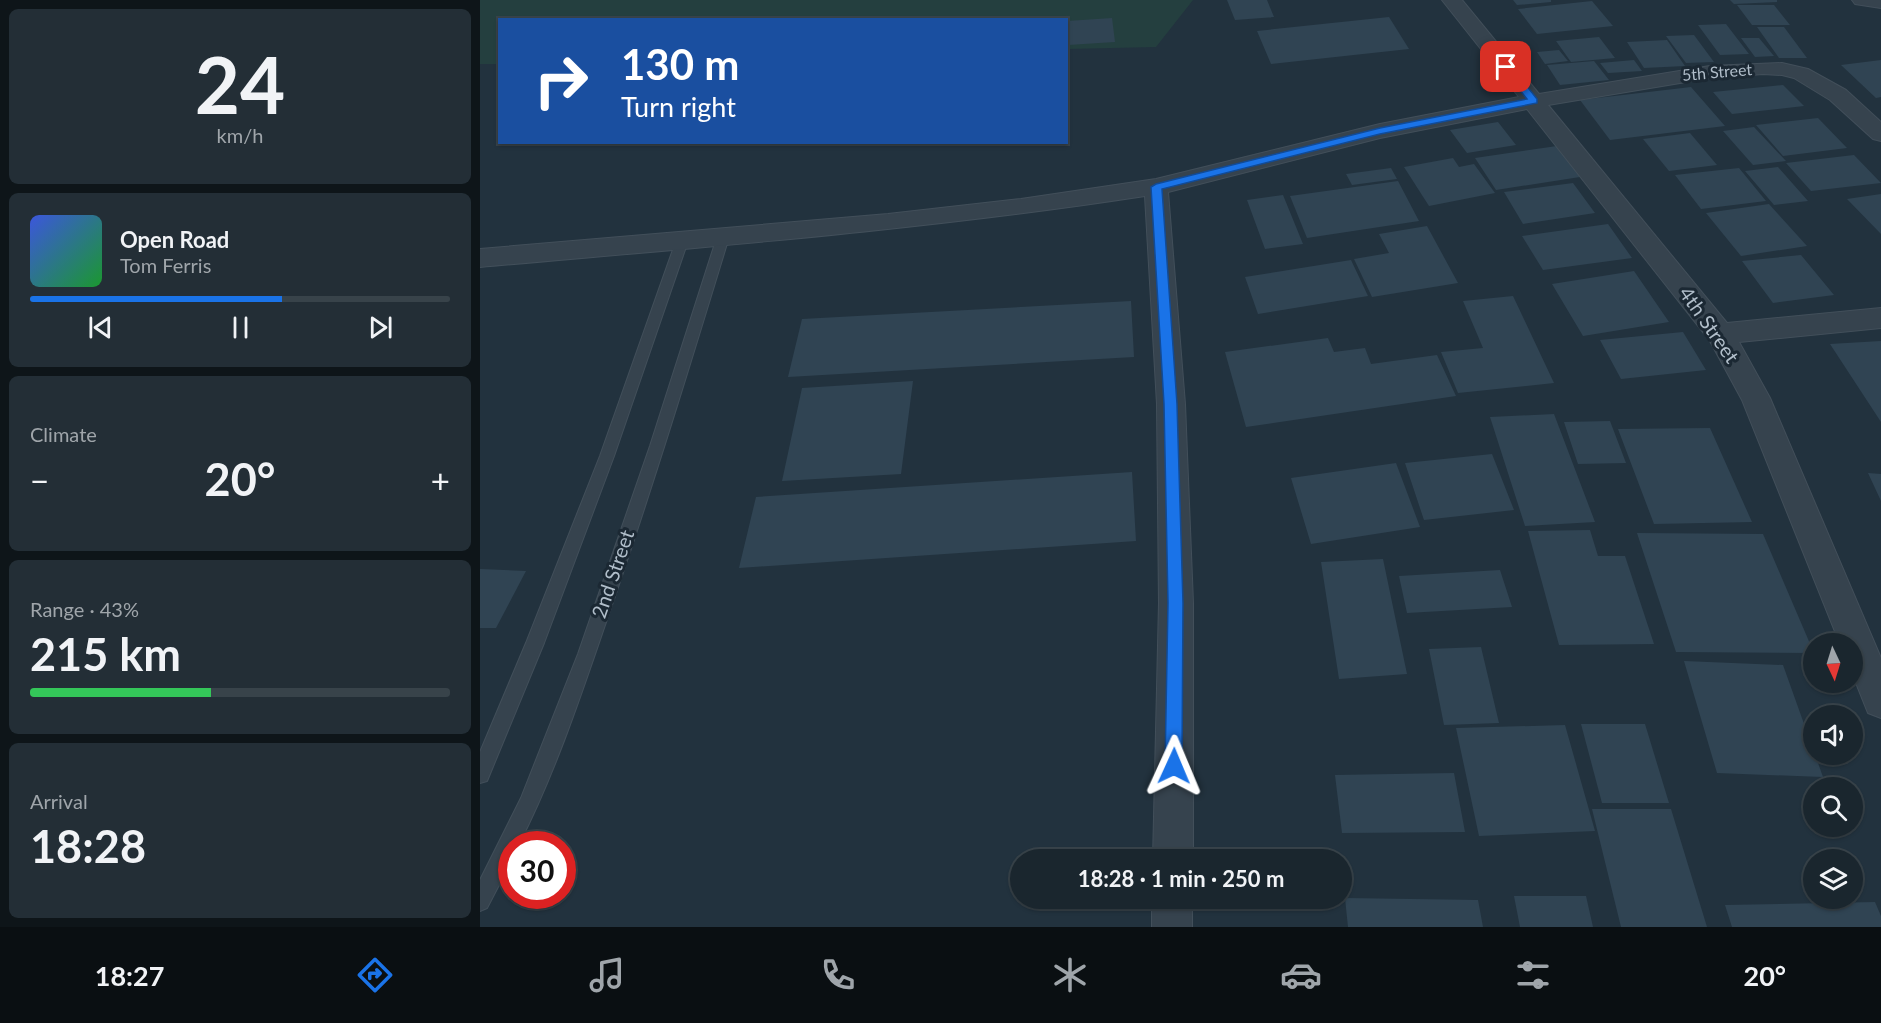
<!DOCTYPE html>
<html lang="en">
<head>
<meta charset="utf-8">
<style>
  body { margin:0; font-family:Lato,sans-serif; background:#232e36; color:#f1f3f6; height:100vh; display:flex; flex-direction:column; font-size:22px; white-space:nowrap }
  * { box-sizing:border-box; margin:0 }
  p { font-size:20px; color:#9fa5aa }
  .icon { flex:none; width:33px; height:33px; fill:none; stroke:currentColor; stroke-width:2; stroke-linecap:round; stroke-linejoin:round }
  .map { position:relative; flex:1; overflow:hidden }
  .details { display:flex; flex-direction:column; gap:9px; padding:9px; background:#0e1519; width:480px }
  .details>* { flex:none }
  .banner { position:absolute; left:18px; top:18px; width:570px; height:126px; border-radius:0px; box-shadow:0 2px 4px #0004,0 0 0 2px #38434a; background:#1a4fa0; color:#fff; overflow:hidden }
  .needle { width:39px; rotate:176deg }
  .tools { position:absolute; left:1323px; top:633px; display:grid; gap:12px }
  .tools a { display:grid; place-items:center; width:60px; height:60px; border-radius:50%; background:#1a262e; box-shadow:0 2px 4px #0004,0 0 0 2px #38434a; font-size:30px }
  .speed { position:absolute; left:18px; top:831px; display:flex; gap:12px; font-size:30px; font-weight:700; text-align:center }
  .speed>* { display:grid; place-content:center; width:78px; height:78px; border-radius:50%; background:#1a262e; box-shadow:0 2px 4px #0004,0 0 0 2px #38434a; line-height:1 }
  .speed .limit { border:9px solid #d22; background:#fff; color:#111 }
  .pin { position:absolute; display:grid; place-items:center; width:51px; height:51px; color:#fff; margin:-26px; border-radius:12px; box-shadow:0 3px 9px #0006 }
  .me { position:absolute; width:66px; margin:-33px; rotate:1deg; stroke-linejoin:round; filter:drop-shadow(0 0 4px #0008) }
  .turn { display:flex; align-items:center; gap:21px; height:126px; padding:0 24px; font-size:27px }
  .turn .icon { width:78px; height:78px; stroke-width:2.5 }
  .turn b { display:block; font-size:42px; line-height:51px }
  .big { font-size:45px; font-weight:700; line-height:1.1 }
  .details .widget { flex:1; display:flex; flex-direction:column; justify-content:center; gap:9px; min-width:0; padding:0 21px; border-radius:9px; background:#232e36 }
  .details .dial { align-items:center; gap:0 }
  .dial b { font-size:78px; line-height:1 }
  .song { display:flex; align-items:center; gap:18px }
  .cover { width:72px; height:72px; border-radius:9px; background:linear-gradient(135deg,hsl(230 70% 55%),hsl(130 70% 35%)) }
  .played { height:6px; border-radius:3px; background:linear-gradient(90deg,#1a73e8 60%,#38434a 60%) }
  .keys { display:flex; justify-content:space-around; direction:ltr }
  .heat { display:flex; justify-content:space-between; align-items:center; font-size:33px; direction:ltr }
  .charge { height:9px; border-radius:4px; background:linear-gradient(90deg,#34c759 43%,#38434a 0) }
  .trip { position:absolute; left:530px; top:849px; width:342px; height:60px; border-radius:30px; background:#1a262e; box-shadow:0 2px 4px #0004,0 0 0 2px #38434a; font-weight:700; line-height:60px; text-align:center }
  .tab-bar { display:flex; height:96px; justify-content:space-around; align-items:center; background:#0a0f12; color:#9fa5aa }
  .tab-bar .icon { width:42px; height:42px }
  .tab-bar .on { color:#1a73e8 }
  .tab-bar b { font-size:27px; color:#f1f3f6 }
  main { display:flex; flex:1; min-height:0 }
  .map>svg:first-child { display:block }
  .green { fill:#243f3f }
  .building { fill:#304453 }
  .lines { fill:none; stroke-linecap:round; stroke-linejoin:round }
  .lane-casing { stroke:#424f5a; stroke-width:2 }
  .street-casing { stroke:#424f5a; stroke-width:2 }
  .lane { fill:#36434e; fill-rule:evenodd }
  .street { fill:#36434e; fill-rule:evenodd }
  .route { fill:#1a73e8; stroke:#114b97; stroke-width:1.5 }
  .labels { text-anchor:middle; stroke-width:6; stroke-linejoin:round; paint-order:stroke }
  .far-street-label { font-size:16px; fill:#b1beca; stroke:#1b2833 }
  .street-label { font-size:20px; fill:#b1beca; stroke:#1b2833 }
</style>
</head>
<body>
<main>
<section class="details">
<div class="widget dial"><b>24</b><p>km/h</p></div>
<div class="widget">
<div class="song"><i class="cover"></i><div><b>Open Road</b><p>Tom Ferris</p></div></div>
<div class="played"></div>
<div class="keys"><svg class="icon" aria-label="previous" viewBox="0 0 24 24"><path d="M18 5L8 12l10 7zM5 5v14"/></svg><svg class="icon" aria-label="pause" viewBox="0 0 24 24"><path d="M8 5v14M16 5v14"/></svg><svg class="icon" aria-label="next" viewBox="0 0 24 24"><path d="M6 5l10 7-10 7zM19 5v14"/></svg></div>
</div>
<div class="widget"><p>Climate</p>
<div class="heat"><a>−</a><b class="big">20°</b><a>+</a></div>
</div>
<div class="widget"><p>Range · 43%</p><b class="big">215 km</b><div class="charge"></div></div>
<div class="widget"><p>Arrival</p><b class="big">18:28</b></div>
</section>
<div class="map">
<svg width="1401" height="927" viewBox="0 0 1401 927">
  <rect width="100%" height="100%" fill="#22323e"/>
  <!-- green -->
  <path class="green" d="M0 0H713L676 47 587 49 586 20H20L19 64H0Z"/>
  <!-- building -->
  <path class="building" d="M747 0H787L794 17 755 20Z
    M1033 0H1071V2L1037 5Z
    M1250 0H1297V2L1254 4Z
    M1112 1 1133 26 1057 34 1038 9Z
    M1257 5H1294L1310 25H1272Z
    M909 17 929 49 791 64 777 31Z
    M632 18 635 42 588 45 587 21Z
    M1246 24 1269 54 1240 55 1218 25Z
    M1277 27H1304L1327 58H1299Z
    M1214 35 1234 62 1206 63 1186 36Z
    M1119 37 1135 58 1091 62 1076 41Z
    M1261 38H1279L1294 56 1275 57Z
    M1187 40 1205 66 1164 68 1147 42Z
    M1079 50 1088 61 1065 64 1057 52Z
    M1154 60 1162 71 1128 73 1120 63Z
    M1401 60V97L1396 98 1361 65Z
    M1114 61 1129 80 1080 85 1067 65Z
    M1303 85 1324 106 1252 114 1233 92Z
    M1211 87 1245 126 1130 140 1100 100Z
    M1338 118 1367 148 1303 156 1276 125Z
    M1018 122 1036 145 987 153 970 130Z
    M1274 127 1306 161 1273 165 1243 131Z
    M1210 133 1237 165 1189 171 1163 139Z
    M1077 146 1100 177 1016 190 995 158Z
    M1374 155 1401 183 1331 191 1306 163Z
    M973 158 979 167 994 164 1015 193 949 206 924 167Z
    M1298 167 1328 201 1294 205 1265 171Z
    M911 168 917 179 872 185 866 174Z
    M1259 168 1286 201 1221 209 1195 175Z
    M918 181 939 221 827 238 810 196Z
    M1093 183 1115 213 1043 224 1024 192Z
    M1401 194V234L1367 199Z
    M803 195 823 244 785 249 767 200Z
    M1289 204 1327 246 1261 256 1226 213Z
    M1128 224 1152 258 1063 270 1042 236Z
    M947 226 978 283 892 297 874 259 909 253 899 234Z
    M1321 255 1354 295 1293 303 1262 261Z
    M871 260 888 296 778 314 765 277Z
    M1154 271 1189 322 1103 336 1072 284Z
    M1033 296 1074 383 978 393 961 352 1003 348 983 301Z
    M651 301 654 357 308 377 322 319Z
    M1203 332 1226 370 1141 379 1120 340Z
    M848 338 854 352 885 348 891 364 957 355 976 396 766 427 745 352Z
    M1401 341V422L1350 344Z
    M433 381 421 474 302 481 322 388Z
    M1074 414 1115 522 1045 526 1010 417Z
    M1130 421 1146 463 1098 464 1084 422Z
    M1230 428 1272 522 1174 524 1138 429Z
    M1012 454 1034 510 944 520 925 463Z
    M916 463 940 527 831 544 811 478Z
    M652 472 656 541 259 568 276 497Z
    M1388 473 1401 474V501Z
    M1110 530 1118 556H1145L1174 644 1079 645 1048 531Z
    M1157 533 1283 534 1334 653 1196 652Z
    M903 559 927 674 859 679 841 562Z
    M0 569 46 571 16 628H0Z
    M1020 570 1032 607 927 613 919 576Z
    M1001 647 1019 723 964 725 949 649Z
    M1204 661 1303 665 1343 777 1237 773Z
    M1101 724H1165L1189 803H1122Z
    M1085 725 1115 831 999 836 976 728Z
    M974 773 985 832 862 833 855 775Z
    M1112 809H1191L1227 927H1141Z
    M1034 896H1106L1113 927H1040Z
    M865 898 998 900 1003 927H868Z
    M1395 902 1401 916V927H1252L1245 905Z"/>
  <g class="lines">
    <defs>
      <path id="lane" d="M243 233 249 237C209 368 169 499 124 628 99 701 74 775 39 844H32V860L7 908 0 911V880L41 798 98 654 170 446 237 237Z
        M202 237 208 241 134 456 64 643 7 781 0 783V752L46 643 120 456 196 241Z"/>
      <path id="street" d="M962 0H982L1059 94 1230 66 1302 63 1328 69 1366 90 1401 122V141L1393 139 1350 100 1314 78 1302 75 1283 74 1230 78 1068 105 1247 323 1401 308V328L1259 342 1290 398 1401 658V718L1388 713 1372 673V644H1360L1262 400 1230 341 1047 109 900 138 688 192 705 404 713 603V860H673L679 603 677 404 665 196C444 230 222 247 0 267V249L408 214 541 199 676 179 900 124 1039 97Z
        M1372 0H1401V8L1375 4Z
        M672 898H712V927H672Z"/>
    </defs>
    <!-- lane casing -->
    <use href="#lane" class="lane-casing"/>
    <!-- street casing -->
    <use href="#street" class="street-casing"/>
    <!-- lane -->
    <use href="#lane" class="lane"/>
    <!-- street -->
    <use href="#street" class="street"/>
  </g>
  <!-- route -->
  <path class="route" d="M1023 65H1030L1057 99V103L900 134 682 189 697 404 703 603 702 766 700 772 694 775 688 772 685 766 688 603 684 404 671 187 676 184 900 128 1047 99 1023 69Z"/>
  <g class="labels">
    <!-- far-street labels -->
    <g class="far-street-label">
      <text transform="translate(1237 72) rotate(-5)" y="6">5th Street</text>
    </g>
    <!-- street labels -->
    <g class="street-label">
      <text transform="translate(1229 325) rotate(55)" y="7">4th Street</text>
      <text transform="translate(133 574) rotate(-71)" y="7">2nd Street</text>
    </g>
  </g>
</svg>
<div class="tools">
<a><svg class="needle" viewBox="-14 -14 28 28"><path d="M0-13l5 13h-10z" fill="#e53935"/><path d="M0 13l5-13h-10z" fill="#9fa5aa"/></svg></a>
<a><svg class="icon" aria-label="sound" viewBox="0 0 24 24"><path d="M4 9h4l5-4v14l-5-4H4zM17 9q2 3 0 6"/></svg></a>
<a><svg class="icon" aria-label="search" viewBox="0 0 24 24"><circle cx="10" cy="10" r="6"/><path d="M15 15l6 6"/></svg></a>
<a><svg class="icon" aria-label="layers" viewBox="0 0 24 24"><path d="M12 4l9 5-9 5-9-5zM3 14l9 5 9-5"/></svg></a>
</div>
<div class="speed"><div class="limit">30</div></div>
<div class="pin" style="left:1026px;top:67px;background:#d93025"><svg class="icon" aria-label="arrive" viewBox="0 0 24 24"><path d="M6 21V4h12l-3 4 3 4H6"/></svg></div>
<svg class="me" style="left:694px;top:766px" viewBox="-20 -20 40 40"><path d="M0-17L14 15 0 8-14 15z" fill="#1a73e8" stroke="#fff" stroke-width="4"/></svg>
<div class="trip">18:28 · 1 min · 250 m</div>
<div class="banner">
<div class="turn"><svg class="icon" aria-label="right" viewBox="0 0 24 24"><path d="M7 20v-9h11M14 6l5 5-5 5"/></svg><div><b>130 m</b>Turn right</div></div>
</div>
</div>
</main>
<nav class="tab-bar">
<b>18:27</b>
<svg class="icon on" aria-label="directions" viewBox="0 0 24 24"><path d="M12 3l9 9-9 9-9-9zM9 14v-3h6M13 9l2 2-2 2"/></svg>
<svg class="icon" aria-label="music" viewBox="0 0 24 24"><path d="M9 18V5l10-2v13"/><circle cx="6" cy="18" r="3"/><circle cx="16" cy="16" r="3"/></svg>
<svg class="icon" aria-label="phone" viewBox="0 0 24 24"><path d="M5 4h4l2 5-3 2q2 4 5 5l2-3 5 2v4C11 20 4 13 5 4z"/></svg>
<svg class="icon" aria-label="climate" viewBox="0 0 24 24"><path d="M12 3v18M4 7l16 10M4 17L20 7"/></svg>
<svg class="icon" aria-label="car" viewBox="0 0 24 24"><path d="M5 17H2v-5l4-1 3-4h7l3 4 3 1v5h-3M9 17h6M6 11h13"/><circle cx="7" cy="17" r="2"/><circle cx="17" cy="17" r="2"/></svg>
<svg class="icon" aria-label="filters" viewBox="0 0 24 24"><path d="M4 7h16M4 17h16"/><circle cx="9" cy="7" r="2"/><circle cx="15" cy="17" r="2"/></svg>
<b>20°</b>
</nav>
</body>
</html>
